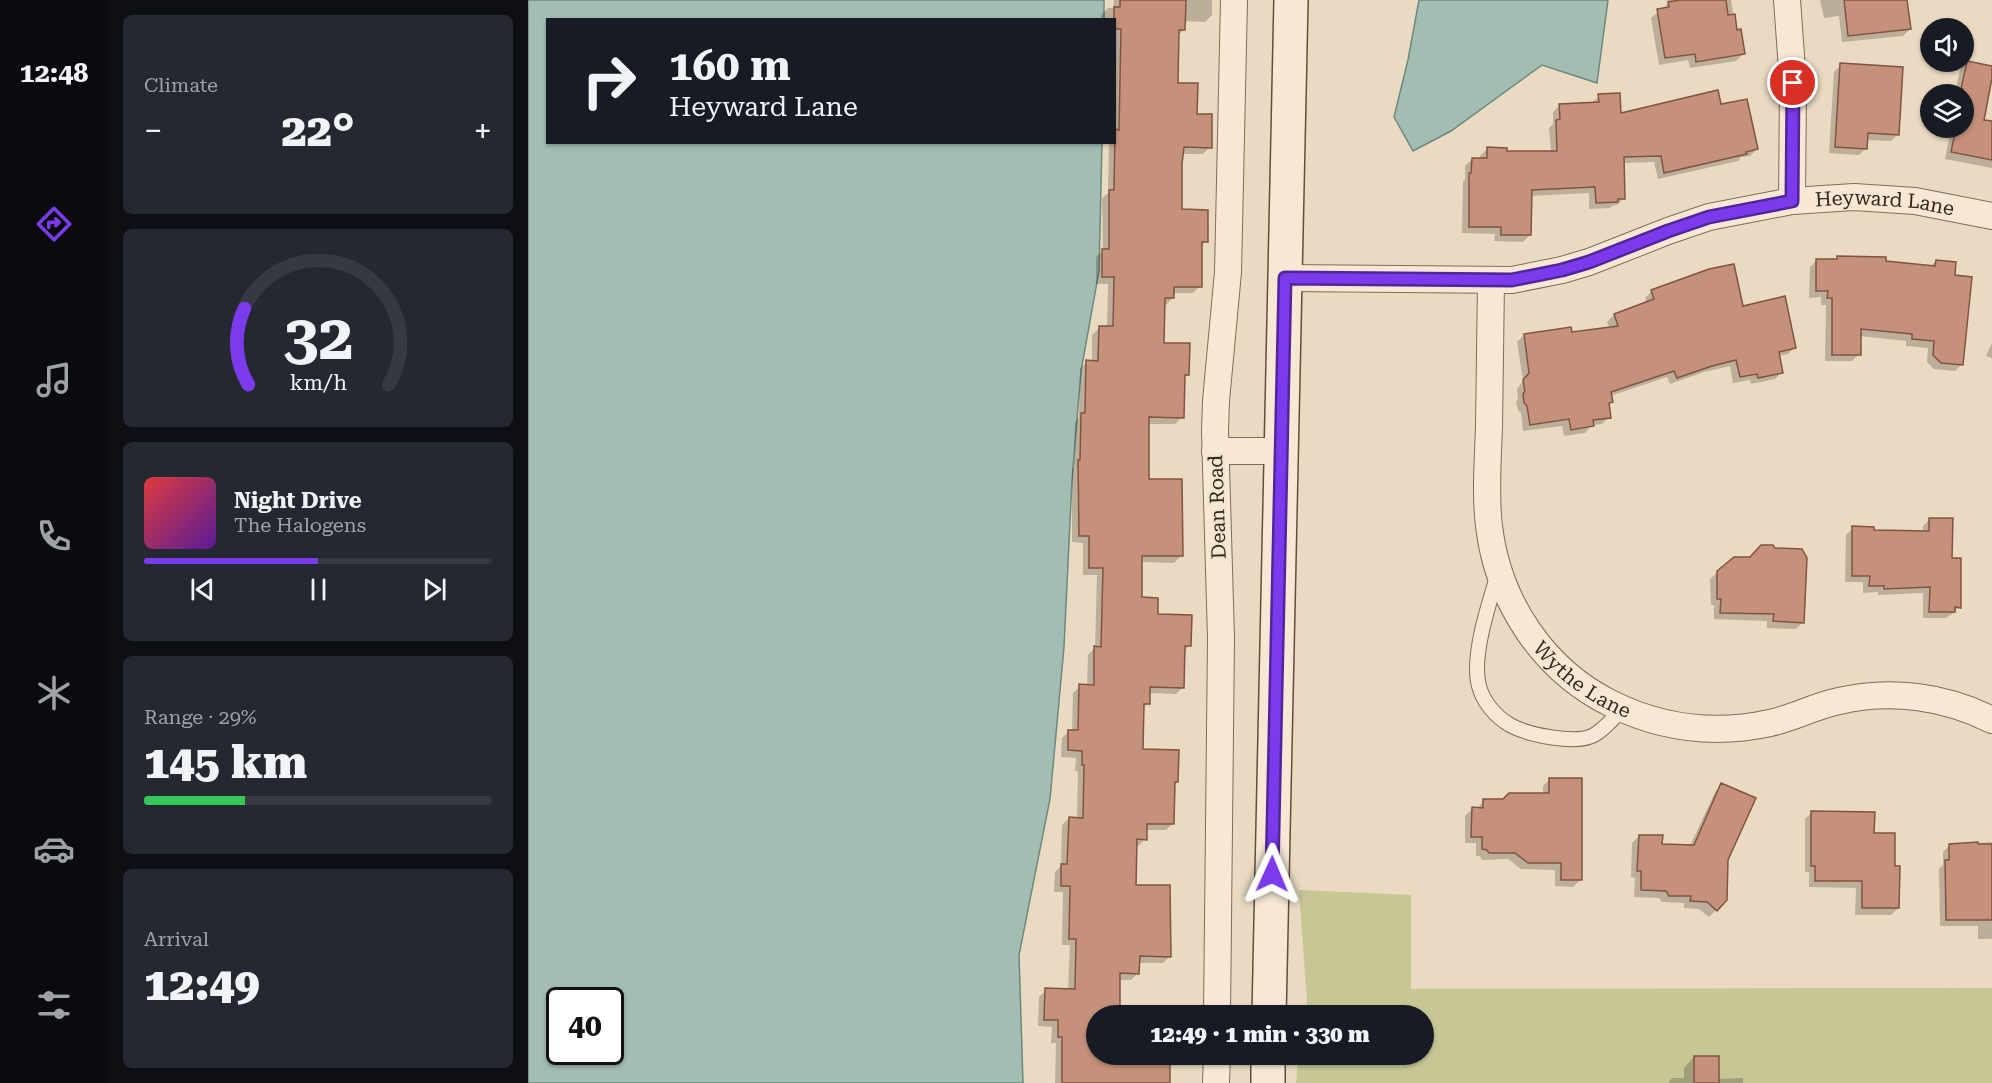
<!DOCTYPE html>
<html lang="en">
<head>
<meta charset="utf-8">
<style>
  body { margin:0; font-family:"Roboto Serif",serif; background:#242831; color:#f1f3f6; height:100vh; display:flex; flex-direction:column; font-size:22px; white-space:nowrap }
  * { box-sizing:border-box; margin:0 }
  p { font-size:20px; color:#9ea1a6 }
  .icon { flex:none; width:33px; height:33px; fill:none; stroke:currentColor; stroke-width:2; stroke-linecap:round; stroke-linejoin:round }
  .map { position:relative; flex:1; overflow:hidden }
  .drawer { display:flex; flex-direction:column; gap:15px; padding:15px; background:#0d0f14; width:420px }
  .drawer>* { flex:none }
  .hud { position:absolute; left:18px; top:18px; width:570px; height:126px; border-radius:0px; box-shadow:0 2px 4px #0004; background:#171b24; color:#f1f3f6; overflow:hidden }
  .tools { position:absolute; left:1392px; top:18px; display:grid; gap:12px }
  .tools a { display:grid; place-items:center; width:54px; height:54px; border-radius:50%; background:#171b24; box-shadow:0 2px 4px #0004; font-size:30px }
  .speed { position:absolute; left:18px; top:987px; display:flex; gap:12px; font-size:30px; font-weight:700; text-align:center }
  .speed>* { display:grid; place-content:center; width:78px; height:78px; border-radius:50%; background:#171b24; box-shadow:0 2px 4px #0004; line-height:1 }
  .speed .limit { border:3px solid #111; border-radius:9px; background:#fff; color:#111 }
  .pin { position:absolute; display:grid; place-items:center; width:51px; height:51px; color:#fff; margin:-26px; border:3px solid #fff; border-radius:50%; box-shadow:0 2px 6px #0007 }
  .me { position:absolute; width:66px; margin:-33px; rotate:1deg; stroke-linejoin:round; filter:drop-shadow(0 0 4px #0008) }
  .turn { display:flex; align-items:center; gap:21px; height:126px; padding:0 24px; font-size:27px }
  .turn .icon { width:78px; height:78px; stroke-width:2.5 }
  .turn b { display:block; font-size:42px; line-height:51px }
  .big { font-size:45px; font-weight:800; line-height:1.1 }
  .drawer .widget { flex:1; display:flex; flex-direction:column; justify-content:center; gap:9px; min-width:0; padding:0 21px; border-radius:9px; background:#242831 }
  .drawer .dial { align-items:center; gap:0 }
  .dial svg { height:156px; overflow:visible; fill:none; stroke:#363941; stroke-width:7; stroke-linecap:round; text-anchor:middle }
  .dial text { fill:#f1f3f6; stroke:none }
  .song { display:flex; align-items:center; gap:18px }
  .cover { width:72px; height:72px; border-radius:9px; background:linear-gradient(135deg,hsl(0 70% 55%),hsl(270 70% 35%)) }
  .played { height:6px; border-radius:3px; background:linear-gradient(90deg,#7c3aed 50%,#363941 50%) }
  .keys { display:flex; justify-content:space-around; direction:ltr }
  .heat { display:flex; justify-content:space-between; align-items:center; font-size:33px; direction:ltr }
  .charge { height:9px; border-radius:4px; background:linear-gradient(90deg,#34c759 29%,#363941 0) }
  .trip { position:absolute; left:558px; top:1005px; width:348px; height:60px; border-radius:30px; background:#171b24; box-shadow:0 2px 4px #0004; font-weight:800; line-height:60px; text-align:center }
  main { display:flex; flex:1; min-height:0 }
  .tabs { display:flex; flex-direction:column; width:108px; justify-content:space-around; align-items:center; background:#090b0e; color:#9ea1a6 }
  .tabs .icon { width:42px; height:42px }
  .tabs .selected { color:#7c3aed }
  .tabs b { font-size:27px; color:#f1f3f6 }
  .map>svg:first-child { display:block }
  .green { fill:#c7c796 }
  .water { fill:#a3bdb3; stroke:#6b8a7f; stroke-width:1.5; fill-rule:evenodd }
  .shadow { fill:#0003 }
  .building { fill:#c6917a; stroke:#805442; stroke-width:1.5 }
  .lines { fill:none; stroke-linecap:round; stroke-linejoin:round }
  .lane-casing { stroke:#826b5a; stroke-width:16 }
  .street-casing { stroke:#826b5a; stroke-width:28 }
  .secondary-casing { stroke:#644d3d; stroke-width:36 }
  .lane { stroke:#f6e8d4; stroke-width:14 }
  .street { stroke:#f6e8d4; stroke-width:26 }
  .secondary { stroke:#f6e8d4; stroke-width:33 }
  .route-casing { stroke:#51269a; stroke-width:15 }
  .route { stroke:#7c3aed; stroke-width:10 }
  .labels { text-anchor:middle; stroke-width:4.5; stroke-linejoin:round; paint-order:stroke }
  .street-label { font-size:20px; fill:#33261d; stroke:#f2e5d0 }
</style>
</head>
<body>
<main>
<nav class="tabs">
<b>12:48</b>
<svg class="icon selected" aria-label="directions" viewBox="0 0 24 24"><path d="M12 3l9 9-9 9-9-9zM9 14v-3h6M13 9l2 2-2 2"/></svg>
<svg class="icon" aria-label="music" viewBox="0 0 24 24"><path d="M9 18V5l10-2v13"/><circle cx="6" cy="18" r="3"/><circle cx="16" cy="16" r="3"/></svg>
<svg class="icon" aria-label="phone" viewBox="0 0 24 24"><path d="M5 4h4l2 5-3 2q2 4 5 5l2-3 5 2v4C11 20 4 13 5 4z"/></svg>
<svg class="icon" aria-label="climate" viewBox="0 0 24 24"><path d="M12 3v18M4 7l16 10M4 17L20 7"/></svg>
<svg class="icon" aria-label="car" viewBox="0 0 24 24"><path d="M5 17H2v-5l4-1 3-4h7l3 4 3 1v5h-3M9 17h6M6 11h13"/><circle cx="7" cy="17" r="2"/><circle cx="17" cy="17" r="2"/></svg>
<svg class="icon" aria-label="filters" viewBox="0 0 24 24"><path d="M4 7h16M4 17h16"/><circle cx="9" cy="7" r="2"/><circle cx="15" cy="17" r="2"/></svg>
</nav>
<section class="drawer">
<div class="widget"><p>Climate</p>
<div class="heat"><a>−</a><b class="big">22°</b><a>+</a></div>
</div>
<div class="widget dial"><svg viewBox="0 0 100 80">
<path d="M14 69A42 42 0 1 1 86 69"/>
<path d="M14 69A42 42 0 0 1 12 30" stroke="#7c3aed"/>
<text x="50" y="56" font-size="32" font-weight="700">32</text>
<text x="50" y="72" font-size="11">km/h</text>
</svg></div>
<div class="widget">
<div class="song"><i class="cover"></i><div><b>Night Drive</b><p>The Halogens</p></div></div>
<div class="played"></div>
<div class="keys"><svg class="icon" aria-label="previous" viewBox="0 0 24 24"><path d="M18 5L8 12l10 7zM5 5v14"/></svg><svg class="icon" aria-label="pause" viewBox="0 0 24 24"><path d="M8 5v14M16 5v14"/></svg><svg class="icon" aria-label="next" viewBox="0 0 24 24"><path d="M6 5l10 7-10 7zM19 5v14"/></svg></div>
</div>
<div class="widget"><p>Range · 29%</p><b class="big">145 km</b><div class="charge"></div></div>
<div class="widget"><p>Arrival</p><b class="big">12:49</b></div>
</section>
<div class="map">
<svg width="1464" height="1083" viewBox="0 0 1464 1083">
  <rect width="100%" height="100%" fill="#eadac1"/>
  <!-- green -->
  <path class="green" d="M771 890 883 895V989L1464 988V1083H768L770 1055 896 1054V1016L777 1015 779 1002Z"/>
  <!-- water -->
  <path class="water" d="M0 0H576V20H20V142L574 143 571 271 553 371 544 480 536 647 522 799 491 955 495 1083H0ZM32 1000H82V1052H32Z
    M891 0H1080L1069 83 1014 65 923 131 885 151 866 117 880 60Z"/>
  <!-- shadow -->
  <path class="shadow" d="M586 0H684V15L677 22 656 21V30L649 36V84L668 116 682 147 675 154H654L653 211 678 241 673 247 672 286 665 293H645V298L638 305H635L634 344 660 374 655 379 654 417 647 424H619V481L653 556 646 563 612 562 613 599 629 616 662 645 656 651 655 687 648 694 621 693 620 703 614 709V751L649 782 646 785 645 823 638 830H618L617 839 610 846H608L607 886 642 956 635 963H610V973L603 980H591L590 1015 596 1016H568V1054H625V1059L640 1083H527L528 1043H523L524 1027 510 1026 511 997 518 990H540L542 945H534L535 892H526L527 872 533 866 534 825 541 818 549 819 550 771H547L548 758 533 757 534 738 541 731H544L545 693 552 686H559L560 655 567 648 569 575H555V543L544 542V469L546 467 547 422 551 417 552 369 559 362H564V335L571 328H579L580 284H568V257L575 251 574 198 580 193 581 142H586V20H573V15L580 8H585Z
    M1139 0H1203L1208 32 1215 54 1208 61 1162 68 1160 60 1131 65 1123 18 1140 4Z
    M1292 0H1378L1382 29 1375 36 1314 42 1311 16 1296 18Z
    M1439 62 1464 67 1454 121 1464 123V168L1417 159 1423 128H1436V94H1427L1432 69Z
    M1313 65 1370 134 1363 141 1338 140V148L1331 155 1301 153 1306 72Z
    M1071 96 1091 115 1192 106 1229 149 1222 156 1213 157 1210 161 1130 179 1126 162 1094 163 1096 198 1089 205 1084 206 1082 208 1061 209V193L1002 196V235L995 242 966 241 967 234 934 233 935 181 937 180V166L944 159H952V156L959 149 977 152H1023L1021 128 1025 124V112L1032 105 1063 104Z
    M1309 257 1402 267 1408 261 1425 277 1434 364 1427 371 1406 369 1399 362 1400 348 1378 346V341L1331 336V354L1324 361H1297L1298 305H1293V297L1281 298 1282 267 1289 260 1306 261Z
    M1124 291 1214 307 1267 347 1260 354 1250 356 1254 372 1247 379 1223 384 1222 380 1205 383 1202 366 1176 372 1142 384 1139 377 1082 396 1083 402 1079 405 1081 417 1074 424 1064 425 1057 433 1036 436 1034 426 995 431 993 413 990 410 988 402 990 399 989 389 995 381 989 342 996 335 1043 334 1082 328 1079 322 1086 315 1119 304 1117 298Z
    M1464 343V358L1458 356Z
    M1402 519 1423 560 1431 607 1424 614 1418 618H1395V593L1350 595V592L1335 593V582H1317L1318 535 1325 528 1344 531 1395 532V526Z
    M1190 572 1275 622 1268 629 1239 628V621L1186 619V605H1183L1182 579Z
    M1022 779 1052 880 1045 887 1027 886V870L993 869 980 859 954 860 952 856H948V843H937V816L944 809H949L956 800 975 801 1015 795V786Z
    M1194 785 1199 859 1188 910 1181 917 1171 909 1156 908V903L1134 902 1131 898 1106 897 1107 878 1103 877 1104 843 1111 836 1133 845 1162 846 1187 792Z
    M1284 812 1345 834 1365 868 1370 908 1363 915H1327L1328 888 1281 887V872H1277V819Z
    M1464 842V939H1450V926H1412L1411 869 1415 865V852L1422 845Z
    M1166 1057 1189 1079 1215 1078V1083H1140L1144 1078H1156V1068Z"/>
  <!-- building -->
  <path class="building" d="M592 0H658L657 30H651L650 83H670L669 114H684V148L656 147 654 164V209L680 210V242H674V287H646V298H637L636 343H662L661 375H657L656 418 621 417V479H654L655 556H614V597L630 598V614L664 615 663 646H657L656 688 622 687V704H616L615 749 651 750 650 782H647L646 824H619V840L609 839 608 885H642L643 957 612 956 611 974 592 973V1016H568V1054H604L603 1058H642V1083H534V1037H530V1020H516L517 988 547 989 548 939H541L542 886H533V864H539L541 817 555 818 556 765H554V751L540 750V730H550L551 684 566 685V646L573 647 575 568H561V536H551L550 460H552L553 413H557L558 360 570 361 571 326H585L586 277H574V249H581V190H586L587 129 591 130 593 29H586V7H592Z
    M1151 0H1198L1200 15 1207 14 1209 30 1213 29 1217 54 1168 62 1167 54 1137 58 1129 9 1141 7 1140 2Z
    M1316 0H1379L1383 29 1320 36Z
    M1439 61 1464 66V78L1456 120 1464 121V160L1423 152 1428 128H1436L1435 89H1433Z
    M1312 63 1375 67 1371 135 1340 133 1339 149 1307 147Z
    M1190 90 1193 104 1219 99 1230 149 1218 152 1219 154 1136 173 1133 156 1096 157 1097 199H1090V202L1068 203 1067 187 1004 190 1003 235H973V227H941V173H943L944 158H959V147L979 148V151H1029L1028 120 1032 119 1031 104 1071 102 1070 94 1092 93 1093 113Z
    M1309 256 1358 257V261L1407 266 1408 260 1428 262 1427 275 1444 277 1435 365 1413 363 1405 355 1406 341 1384 339V334L1333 329V355H1304V298H1299L1300 291H1288V259H1309Z
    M1206 264 1215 306 1257 296 1268 348 1251 352 1255 373 1230 378 1229 374 1212 377 1208 360 1184 366 1149 378 1146 371 1083 392 1085 402 1081 403 1083 418 1065 420 1066 426 1043 430 1041 419 1002 425 999 406 996 403 995 394 997 391 995 380 1001 373 996 334 1043 327 1044 332 1090 326 1086 314 1126 299 1123 290 1181 269Z
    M1401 518H1425L1424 558H1433V608L1427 607V612H1401L1402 587 1356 589V586H1341L1342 576H1324V526L1346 527V530L1401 531Z
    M1233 545H1245L1247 548 1274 549 1279 558 1276 623 1245 621 1246 614 1192 613 1193 599H1189V571L1206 557H1222Z
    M1021 778H1054V880H1033V863H1000L987 853H961L959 850 954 849V837H943L944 807 955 808V799H975L981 793H1021Z
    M1193 783 1228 798 1200 860 1199 900 1189 911 1179 902 1162 901 1163 896H1141L1138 891 1113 890V871H1109L1111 835H1135L1134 844 1166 845Z
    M1283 811 1347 812 1346 833H1367V866H1372L1371 908H1334V881H1287V866H1283Z
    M1450 842V844H1464V920H1418L1417 860H1421V844Z
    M1166 1056H1191V1083H1166Z"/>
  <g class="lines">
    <defs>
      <path id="lane" d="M970 574C961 603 943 657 951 686 955 702 968 717 982 725 1000 735 1048 745 1066 735 1077 729 1085 718 1094 710"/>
      <g id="street">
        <path d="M1259 0 1265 83 1264 201"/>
        <path id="s1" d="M757 278 984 280 1034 270 1061 262 1140 231 1181 217 1264 201 1326 197 1387 201 1464 216"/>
        <path id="s2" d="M963 281C962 330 962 378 961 426 960 459 957 494 961 526 970 602 1015 670 1084 704 1133 728 1187 735 1242 723 1265 718 1287 706 1311 701 1363 689 1416 696 1464 720"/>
        <path d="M687 451H754"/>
        <path d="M689 1016 693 638 687 431 688 401 700 272 706 0"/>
        <path d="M688 1083 689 1054"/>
      </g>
      <path id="secondary" d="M741 1016 763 0
        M740 1083V1054"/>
    </defs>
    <!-- lane casing -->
    <use href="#lane" class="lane-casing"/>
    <!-- street casing -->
    <use href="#street" class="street-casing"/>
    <!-- secondary casing -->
    <use href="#secondary" class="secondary-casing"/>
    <!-- lane -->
    <use href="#lane" class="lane"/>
    <!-- street -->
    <use href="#street" class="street"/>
    <!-- secondary -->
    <use href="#secondary" class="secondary"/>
  </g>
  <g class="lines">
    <defs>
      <path id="route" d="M744 874 757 278 984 280 1034 270 1061 262 1140 231 1181 217 1264 201 1265 83"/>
    </defs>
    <!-- route casing -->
    <use href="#route" class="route-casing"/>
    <!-- route -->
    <use href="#route" class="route"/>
  </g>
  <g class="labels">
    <!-- street labels -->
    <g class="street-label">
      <text dy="7" stroke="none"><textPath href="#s1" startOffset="612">Heyward Lane</textPath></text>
      <text transform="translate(689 507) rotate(-92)" y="7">Dean Road</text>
      <text dy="7" stroke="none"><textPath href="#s2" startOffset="432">Wythe Lane</textPath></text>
    </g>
  </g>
</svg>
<div class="tools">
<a><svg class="icon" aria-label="sound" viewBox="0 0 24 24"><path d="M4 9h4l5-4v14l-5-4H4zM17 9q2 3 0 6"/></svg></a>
<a><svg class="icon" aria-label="layers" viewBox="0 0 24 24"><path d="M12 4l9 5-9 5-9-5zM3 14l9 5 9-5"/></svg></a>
</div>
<div class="speed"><div class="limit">40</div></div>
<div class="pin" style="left:1265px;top:83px;background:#d93025"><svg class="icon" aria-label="arrive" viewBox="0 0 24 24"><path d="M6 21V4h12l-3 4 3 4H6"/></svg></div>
<svg class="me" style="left:744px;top:874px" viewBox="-20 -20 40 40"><path d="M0-17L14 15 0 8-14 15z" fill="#7c3aed" stroke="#fff" stroke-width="4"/></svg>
<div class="trip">12:49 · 1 min · 330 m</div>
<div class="hud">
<div class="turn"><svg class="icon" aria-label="right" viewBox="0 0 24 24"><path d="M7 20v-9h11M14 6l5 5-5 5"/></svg><div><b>160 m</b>Heyward Lane</div></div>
</div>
</div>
</main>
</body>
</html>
